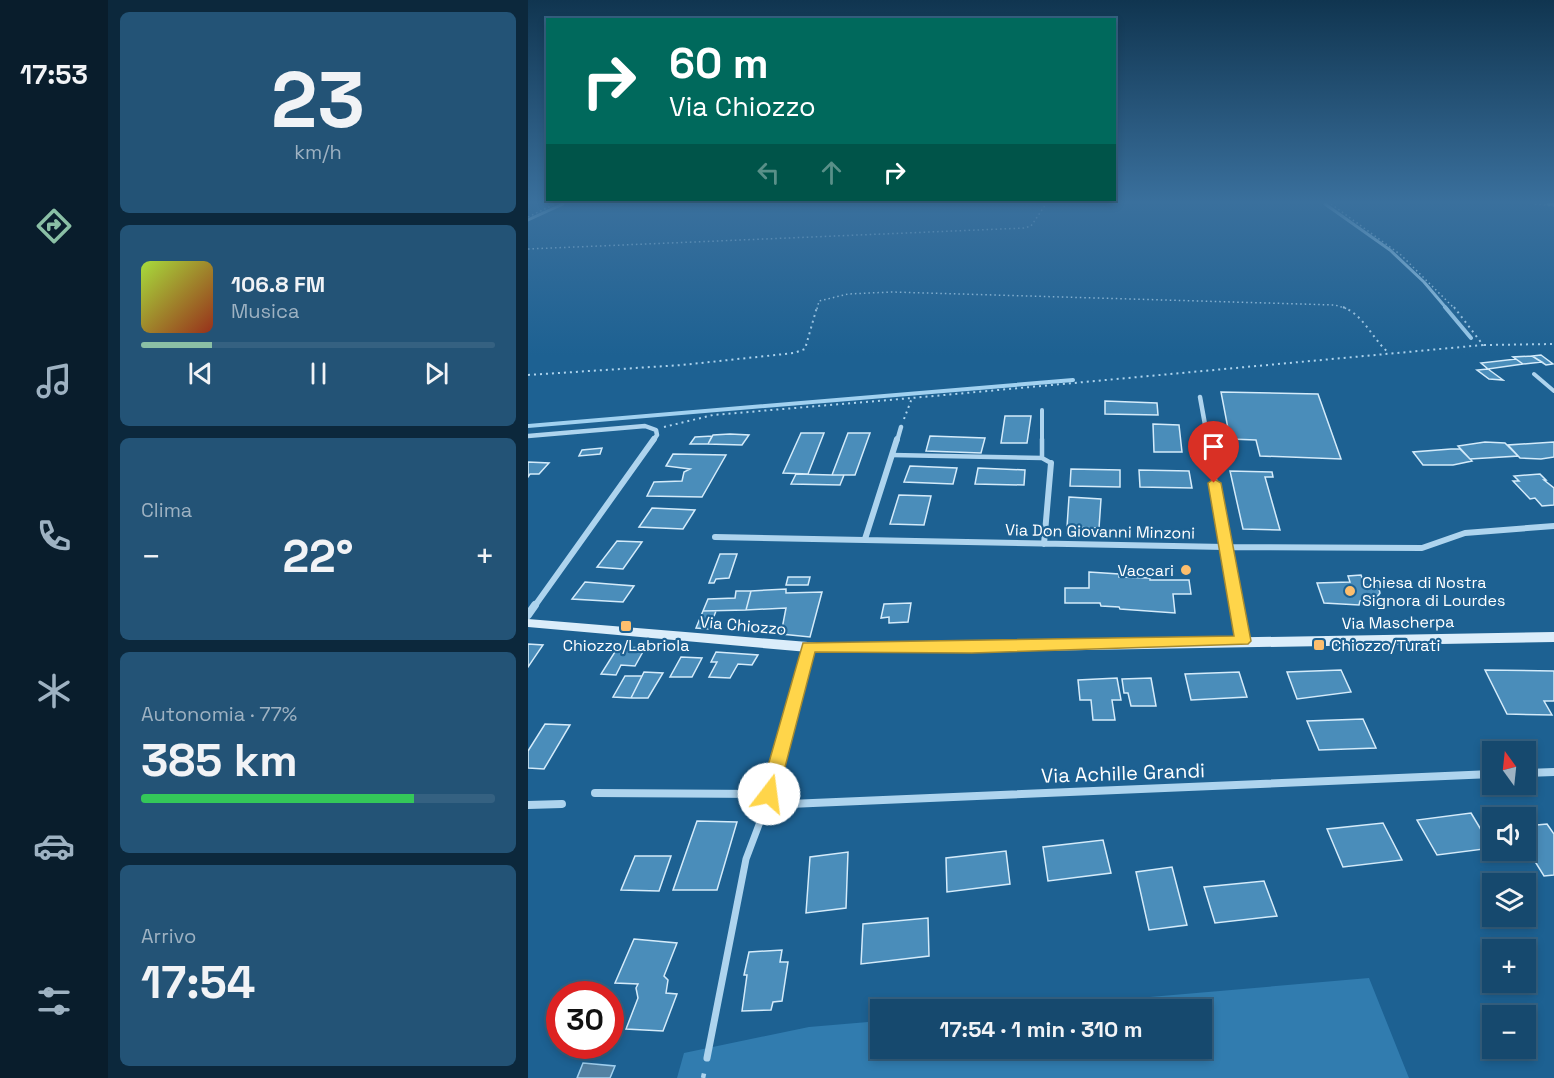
<!DOCTYPE html>
<html lang="it">
<head>
<meta charset="utf-8">
<style>
  body { margin:0; font-family:"Space Grotesk",sans-serif; background:#235376; color:#f1f3f6; height:100vh; display:flex; flex-direction:column; font-size:22px; white-space:nowrap }
  * { box-sizing:border-box; margin:0 }
  p { font-size:20px; color:#9eb2c2 }
  .icon { flex:none; width:33px; height:33px; fill:none; stroke:currentColor; stroke-width:2; stroke-linecap:round; stroke-linejoin:round }
  .map { position:relative; flex:1; overflow:hidden }
  .sheet { display:flex; flex-direction:column; gap:12px; padding:12px; background:#0c283c; width:420px }
  .sheet>* { flex:none }
  .hud { position:absolute; left:18px; top:18px; width:570px; height:183px; border-radius:0px; box-shadow:0 3px 9px #0003,0 0 0 2px #356181; background:#00695c; color:#fff; overflow:hidden }
  .needle { width:39px; rotate:345deg }
  .tools { position:absolute; left:954px; top:741px; display:grid; gap:12px }
  .tools a { display:grid; place-items:center; width:54px; height:54px; border-radius:0px; background:#16496e; box-shadow:0 3px 9px #0003,0 0 0 2px #356181; font-size:30px }
  .speed { position:absolute; left:18px; top:981px; display:flex; gap:12px; font-size:30px; font-weight:700; text-align:center }
  .speed>* { display:grid; place-content:center; width:78px; height:78px; border-radius:50%; background:#16496e; box-shadow:0 3px 9px #0003,0 0 0 2px #356181; line-height:1 }
  .speed .limit { border:9px solid #d22; background:#fff; color:#111 }
  .pin { position:absolute; display:grid; place-items:center; width:51px; height:51px; color:#fff; margin:-62px -26px; border-radius:50% 50% 50% 0; rotate:-45deg; box-shadow:0 0 6px #0007 }
  .pin .icon { rotate:45deg }
  .me { position:absolute; width:66px; margin:-33px; rotate:15deg; stroke-linejoin:round; filter:drop-shadow(0 0 4px #0008) }
  .turn { display:flex; align-items:center; gap:21px; height:126px; padding:0 24px; font-size:27px }
  .turn .icon { width:78px; height:78px; stroke-width:2.5 }
  .turn b { display:block; font-size:42px; line-height:51px }
  .lanes { display:flex; align-items:center; height:57px; padding:0 24px; background:#0003; justify-content:center; gap:30px; direction:ltr }
  .lanes .off { opacity:.35 }
  .big { font-size:45px; font-weight:600; line-height:1.1 }
  .sheet .tile { flex:1; display:flex; flex-direction:column; justify-content:center; gap:9px; min-width:0; padding:0 21px; border-radius:9px; background:#235376 }
  .sheet .dial { align-items:center; gap:0 }
  .dial b { font-size:78px; line-height:1 }
  .song { display:flex; align-items:center; gap:18px }
  .cover { width:72px; height:72px; border-radius:9px; background:linear-gradient(135deg,hsl(80 70% 55%),hsl(10 70% 35%)) }
  .played { height:6px; border-radius:3px; background:linear-gradient(90deg,#8abfa5 20%,#356181 20%) }
  .keys { display:flex; justify-content:space-around; direction:ltr }
  .heat { display:flex; justify-content:space-between; align-items:center; font-size:33px; direction:ltr }
  .charge { height:9px; border-radius:4px; background:linear-gradient(90deg,#34c759 77%,#356181 0) }
  .trip { position:absolute; left:342px; top:999px; width:342px; height:60px; border-radius:0px; background:#16496e; box-shadow:0 3px 9px #0003,0 0 0 2px #356181; font-weight:600; line-height:60px; text-align:center }
  main { display:flex; flex:1; min-height:0 }
  .menu { display:flex; flex-direction:column; width:108px; justify-content:space-around; align-items:center; background:#091d2c; color:#9eb2c2 }
  .menu .icon { width:42px; height:42px }
  .menu .selected { color:#8abfa5 }
  .menu b { font-size:27px; color:#f1f3f6 }
  .map>svg:first-child { display:block }
  .green { fill:#317caf }
  .water { fill:#5381a2; stroke:#a1d1f0; stroke-width:1.5 }
  .lines { fill:none; stroke-linecap:round; stroke-linejoin:round }
  .stream-far1 { stroke:#a1d1f0; stroke-width:3 }
  .stream { stroke:#a1d1f0; stroke-width:4 }
  .building { fill:#4a8dba; stroke:#d4ebfa; stroke-width:1.5 }
  .path-far2 { stroke:#aed4ee; stroke-width:1.5; stroke-dasharray:1.5 3; stroke-linecap:butt }
  .path-far1 { stroke:#aed4ee; stroke-width:2; stroke-dasharray:2 4; stroke-linecap:butt }
  .path { stroke:#aed4ee; stroke-width:4.5; stroke-dasharray:4.5 7; stroke-linecap:butt }
  .lane-far3 { stroke:#aed4ee; stroke-width:4 }
  .lane-far2 { stroke:#aed4ee; stroke-width:4.5 }
  .lane-far1 { stroke:#aed4ee; stroke-width:5 }
  .lane { stroke:#aed4ee; stroke-width:7 }
  .street-far2 { stroke:#aed4ee; stroke-width:4.5 }
  .street-far1 { stroke:#aed4ee; stroke-width:6 }
  .street { stroke:#aed4ee; stroke-width:8 }
  .secondary { fill:#dbedfa; fill-rule:evenodd }
  .route { fill:#ffd54a; stroke:#a68a30; stroke-width:1.5 }
  .poi-dot { fill:#fdbe6d; stroke:#1d6192; stroke-width:2 }
  .labels { text-anchor:middle; stroke-width:4.5; stroke-linejoin:round; paint-order:stroke }
  .street-label { font-size:16px; fill:#fff; stroke:#1d6192 }
  .poi-label { font-size:16px; fill:#fff; stroke:#1d6192; text-anchor:start }
  .near-street-label { font-size:20px; fill:#fff; stroke:#1d6192 }
</style>
</head>
<body>
<main>
<nav class="menu">
<b>17:53</b>
<svg class="icon selected" aria-label="directions" viewBox="0 0 24 24"><path d="M12 3l9 9-9 9-9-9zM9 14v-3h6M13 9l2 2-2 2"/></svg>
<svg class="icon" aria-label="music" viewBox="0 0 24 24"><path d="M9 18V5l10-2v13"/><circle cx="6" cy="18" r="3"/><circle cx="16" cy="16" r="3"/></svg>
<svg class="icon" aria-label="phone" viewBox="0 0 24 24"><path d="M5 4h4l2 5-3 2q2 4 5 5l2-3 5 2v4C11 20 4 13 5 4z"/></svg>
<svg class="icon" aria-label="climate" viewBox="0 0 24 24"><path d="M12 3v18M4 7l16 10M4 17L20 7"/></svg>
<svg class="icon" aria-label="car" viewBox="0 0 24 24"><path d="M5 17H2v-5l4-1 3-4h7l3 4 3 1v5h-3M9 17h6M6 11h13"/><circle cx="7" cy="17" r="2"/><circle cx="17" cy="17" r="2"/></svg>
<svg class="icon" aria-label="filters" viewBox="0 0 24 24"><path d="M4 7h16M4 17h16"/><circle cx="9" cy="7" r="2"/><circle cx="15" cy="17" r="2"/></svg>
</nav>
<section class="sheet">
<div class="tile dial"><b>23</b><p>km/h</p></div>
<div class="tile">
<div class="song"><i class="cover"></i><div><b>106.8 FM</b><p>Musica</p></div></div>
<div class="played"></div>
<div class="keys"><svg class="icon" aria-label="previous" viewBox="0 0 24 24"><path d="M18 5L8 12l10 7zM5 5v14"/></svg><svg class="icon" aria-label="pause" viewBox="0 0 24 24"><path d="M8 5v14M16 5v14"/></svg><svg class="icon" aria-label="next" viewBox="0 0 24 24"><path d="M6 5l10 7-10 7zM19 5v14"/></svg></div>
</div>
<div class="tile"><p>Clima</p>
<div class="heat"><a>−</a><b class="big">22°</b><a>+</a></div>
</div>
<div class="tile"><p>Autonomia · 77%</p><b class="big">385 km</b><div class="charge"></div></div>
<div class="tile"><p>Arrivo</p><b class="big">17:54</b></div>
</section>
<div class="map">
<svg width="1026" height="1078" viewBox="0 0 1026 1078">
  <rect width="100%" height="100%" fill="#1d6192"/>
  <!-- green -->
  <path class="green" d="M841 978 881 1078H149L156 1053 281 1027 352 1021V1048H674V1010L483 1009Z"/>
  <!-- water -->
  <path class="water" d="M55 1063 87 1066 82 1078H49Z"/>
  <g class="lines">
    <!-- stream-far1 -->
    <path class="stream-far1" d="M797 204 862 250 896 282 919 309
      M1020 204H1026
      M0 220 35 204"/>
    <!-- stream -->
    <path class="stream" d="M917 307 943 338
      M0 426 545 380"/>
  </g>
  <!-- building -->
  <path class="building" d="M1013 355 1025 364 1018 365 1004 356Z
    M1004 356 1014 362 995 364 985 357Z
    M988 359 995 364 960 369 953 363Z
    M960 369 975 380 961 379 949 370Z
    M693 392 790 394 813 459 732 456 728 440 702 439Z
    M577 401 629 403 630 415 577 414Z
    M477 416H503L499 443H473Z
    M625 424 651 425 654 452H626Z
    M273 433H296L280 474 255 473Z
    M320 433H342L327 475H304Z
    M202 434 221 435 214 445 180 444 185 435Z
    M184 436 180 444H162L167 437Z
    M402 436 457 438 453 453 398 451Z
    M957 442 977 443 990 456 942 459 930 446Z
    M1026 442V457L1013 459 992 458 980 445Z
    M74 448 72 454 51 456 54 450Z
    M923 449H932L944 461 925 465H895L885 452Z
    M145 454 198 455 174 497 119 496 126 482 154 481 156 472 162 469 138 466Z
    M0 462 21 463 11 474H2L0 477Z
    M382 466 429 468 425 484 376 482Z
    M450 468 497 470 496 485 447 484Z
    M543 469 592 470V487L542 486Z
    M611 470 661 471 664 488 612 487Z
    M702 471 744 472 745 477H737L752 530 715 529Z
    M268 474 304 475H316L312 485 263 484Z
    M1012 474 1018 480H1016L1026 488V505L1014 506 1007 498 1002 499 985 481H991L986 476Z
    M371 495 403 496 396 525 362 524Z
    M541 497 573 499 571 528 539 527Z
    M124 508 167 510 155 529 111 527Z
    M89 541 114 542 95 569 69 567Z
    M192 554H209L201 578 188 579 186 583H181Z
    M561 572 591 574V577L622 578V580H661L663 594H645L647 613 592 609 591 607 573 606 572 603H537V588H561Z
    M833 575 837 585H849L851 589 852 593 849 597 845 598 846 601H832L831 605 796 603 789 583 822 582 820 576Z
    M260 577H282L280 585H258Z
    M57 582 81 584 106 586 95 602 44 599Z
    M258 589V593L294 592 282 637 253 634 258 608 218 610 223 591Z
    M208 591H223L218 610 175 611 180 599 207 598Z
    M383 603 380 622 361 623V617L353 618 356 604Z
    M175 611H188L181 629 168 628Z
    M0 644 15 645 0 667Z
    M90 647 117 648 107 666 93 665 88 675 73 674Z
    M188 652 230 655 224 665 210 664 202 678 181 677 189 662H183Z
    M153 657 174 658 164 677H142Z
    M813 670 823 692 769 699 759 672Z
    M957 670 1026 671V701H1016L1024 715 979 714Z
    M116 672 135 673 120 698H103Z
    M711 672 719 697 663 700 657 674Z
    M97 676H114L103 698 85 697Z
    M589 678 593 700H584L587 720H565L563 700H552L550 680Z
    M623 678 628 706H603L600 693H596L594 679Z
    M835 719 848 748 791 750 779 721Z
    M17 724 42 725 16 769 0 768V751Z
    M943 813 964 848 909 855 889 820Z
    M169 821 209 822 189 890H145Z
    M855 823 874 860 815 867 799 829Z
    M1019 824 1026 834V875L1016 876 998 847V826Z
    M575 840 583 873 520 881 515 847Z
    M478 851 482 884 419 892 418 858Z
    M320 852 318 908 278 913 282 857Z
    M107 856H143L131 891 93 890Z
    M644 867 659 925 621 930 608 872Z
    M736 881 749 916 687 923 676 887Z
    M400 918 401 956 333 964 335 924Z
    M106 939 149 943 136 976 140 980 138 993 149 994 135 1031 98 1029 110 998 108 988 110 984 87 983Z
    M254 950 252 962H260L254 1001 245 1002 243 1010 214 1011 219 975H216L221 952Z"/>
  <g class="lines">
    <!-- path-far2 -->
    <path class="path-far2" d="M803 204 873 255 927 309
      M1007 204 1026 206
      M0 217 27 204
      M0 249 496 228 503 226 518 204
      M289 309 291 301 320 294 364 292 807 305 820 309"/>
    <!-- path-far1 -->
    <path class="path-far1" d="M815 307C837 316 844 339 861 353
      M956 345 1026 344
      M0 375 154 365 266 353 277 349 289 307
      M376 419 384 398 955 345 926 307
      M136 427 185 415 384 398"/>
    <!-- path -->
    <path class="path" d="M175 1078 177 1069"/>
    <!-- lane-far3 -->
    <path class="lane-far3" d="M1006 374 1026 391
      M514 410V441"/>
    <!-- lane-far2 -->
    <path class="lane-far2" d="M514 439V458
      M364 455 514 458 523 463"/>
    <!-- lane-far1 -->
    <path class="lane-far1" d="M234 815 238 805"/>
    <!-- lane -->
    <path class="lane" d="M179 1058 218 859 235 814"/>
    <!-- street-far2 -->
    <path class="street-far2" d="M672 397 680 441
      M0 436 117 426 128 430 129 435 125 441
      M369 441 373 427"/>
    <!-- street-far1 -->
    <path class="street-far1" d="M679 439 709 607
      M187 537 697 547 894 548 937 533 1026 526
      M337 539 369 439
      M516 544 523 463
      M6 607 126 439"/>
    <!-- street -->
    <path class="street" d="M709 605 715 641
      M0 615 7 605
      M280 647 238 805 964 774
      M998 773 1026 772
      M67 793 241 794
      M0 805 34 804"/>
    <!-- secondary -->
    <path class="secondary" d="M0 619 280 642H444L1026 632V642L444 652H280L0 627Z"/>
  </g>
  <!-- sky -->
  <linearGradient id="sky" x2="0" y2="1"><stop stop-color="#103550"/><stop offset="0.57" stop-color="#3a709d"/><stop offset="1" stop-color="#3a709d" stop-opacity="0"/></linearGradient>
  <rect width="1026" height="355" fill="url(#sky)"/>
  <!-- route -->
  <path class="route" d="M686 479 693 483 723 641 720 644 444 653 287 652 250 794 248 799 241 801 235 799 232 794 275 643 706 636 680 483Z"/>
  <!-- markers -->
  <g class="poi-dot">
    <circle cx="658" cy="570" r="6"/>
    <circle cx="822" cy="591" r="6"/>
    <rect x="92" y="620" width="12" height="12" rx="3"/>
    <rect x="785" y="639" width="12" height="12" rx="3"/>
  </g>
  <g class="labels">
    <!-- street labels -->
    <g class="street-label">
      <text transform="translate(572 531) rotate(1)" y="6">Via Don Giovanni Minzoni</text>
      <text transform="translate(870 622) rotate(-1)" y="6">Via Mascherpa</text>
      <text transform="translate(215 625) rotate(5)" y="6">Via Chiozzo</text>
    </g>
    <!-- poi labels -->
    <g class="poi-label">
      <text x="646" y="576" text-anchor="end">Vaccari</text>
      <text x="834" y="588">Chiesa di Nostra<tspan x="834" dy="18">Signora di Lourdes</tspan></text>
      <text x="98" y="651" text-anchor="middle">Chiozzo/Labriola</text>
      <text x="803" y="651">Chiozzo/Turati</text>
    </g>
    <!-- near-street labels -->
    <g class="near-street-label">
      <text transform="translate(595 773) rotate(-2)" y="7">Via Achille Grandi</text>
    </g>
  </g>
</svg>
<div class="tools">
<a><svg class="needle" viewBox="-14 -14 28 28"><path d="M0-13l5 13h-10z" fill="#e53935"/><path d="M0 13l5-13h-10z" fill="#9eb2c2"/></svg></a>
<a><svg class="icon" aria-label="sound" viewBox="0 0 24 24"><path d="M4 9h4l5-4v14l-5-4H4zM17 9q2 3 0 6"/></svg></a>
<a><svg class="icon" aria-label="layers" viewBox="0 0 24 24"><path d="M12 4l9 5-9 5-9-5zM3 14l9 5 9-5"/></svg></a>
<a>+</a>
<a>−</a>
</div>
<div class="speed"><div class="limit">30</div></div>
<div class="pin" style="left:686px;top:483px;background:#d93025"><svg class="icon" aria-label="arrive" viewBox="0 0 24 24"><path d="M6 21V4h12l-3 4 3 4H6"/></svg></div>
<svg class="me" style="left:241px;top:794px" viewBox="-20 -20 40 40"><circle r="19" fill="#fff"/><path d="M0-13L10 11 0 6-10 11z" fill="#ffd54a"/></svg>
<div class="trip">17:54 · 1 min · 310 m</div>
<div class="hud">
<div class="turn"><svg class="icon" aria-label="right" viewBox="0 0 24 24"><path d="M7 20v-9h11M14 6l5 5-5 5"/></svg><div><b>60 m</b>Via Chiozzo</div></div>
<div class="lanes"><svg class="icon off" aria-label="left" viewBox="0 0 24 24"><path d="M17 20v-9H6M10 6l-5 5 5 5"/></svg><svg class="icon off" aria-label="ahead" viewBox="0 0 24 24"><path d="M12 20V5M6 11l6-6 6 6"/></svg><svg class="icon" aria-label="right" viewBox="0 0 24 24"><path d="M7 20v-9h11M14 6l5 5-5 5"/></svg></div>
</div>
</div>
</main>
</body>
</html>
